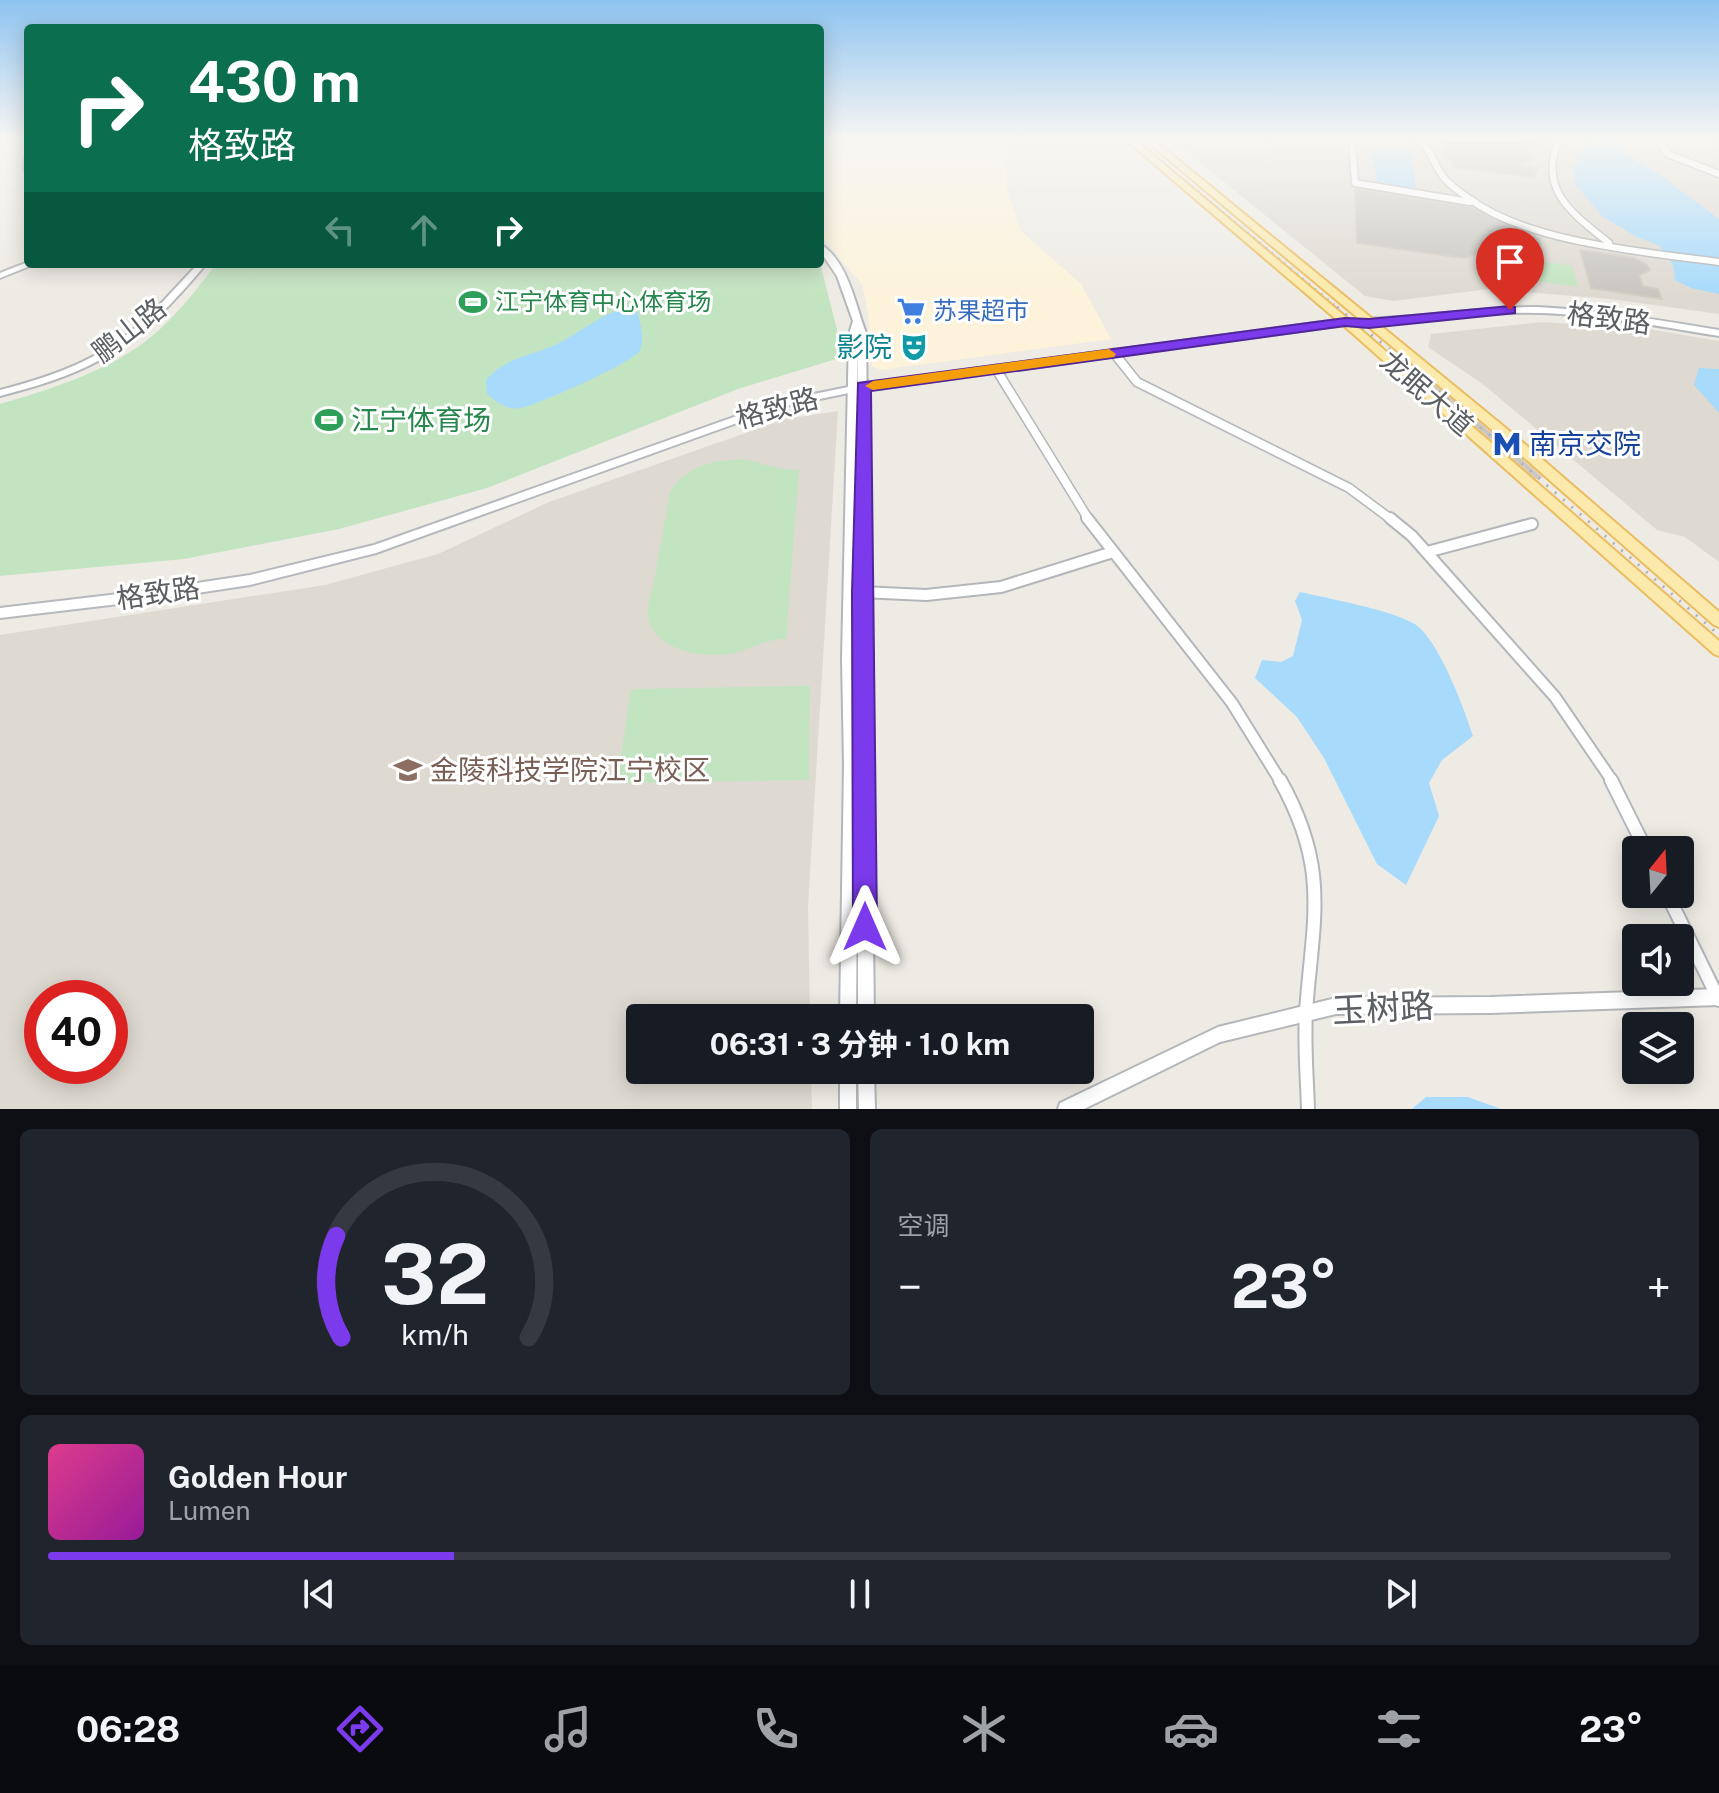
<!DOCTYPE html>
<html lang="zh">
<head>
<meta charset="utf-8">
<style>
  body { margin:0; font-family:"Public Sans","Noto Sans SC",sans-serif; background:#20242c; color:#f1f3f6; height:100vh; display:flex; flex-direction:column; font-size:30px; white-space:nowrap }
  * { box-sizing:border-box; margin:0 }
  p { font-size:26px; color:#9ea1a6 }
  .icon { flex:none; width:44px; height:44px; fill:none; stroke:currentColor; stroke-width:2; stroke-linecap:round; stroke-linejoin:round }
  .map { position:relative; height:1109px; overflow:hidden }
  .side { display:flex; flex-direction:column; gap:20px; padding:20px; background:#0d0f14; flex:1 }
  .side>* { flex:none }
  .top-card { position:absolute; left:24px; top:24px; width:800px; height:244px; border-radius:8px; box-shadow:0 4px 20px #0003; background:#0b6e4f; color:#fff; overflow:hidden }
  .needle { width:52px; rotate:18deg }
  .buttons { position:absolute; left:1622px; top:836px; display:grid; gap:16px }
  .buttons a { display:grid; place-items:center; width:72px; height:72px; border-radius:8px; background:#171b24; box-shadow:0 4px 20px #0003; font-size:40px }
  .speed { position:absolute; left:24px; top:980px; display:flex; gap:16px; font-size:40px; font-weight:700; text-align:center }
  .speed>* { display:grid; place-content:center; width:104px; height:104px; border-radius:50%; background:#171b24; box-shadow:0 4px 20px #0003; line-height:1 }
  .speed .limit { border:12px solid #d22; background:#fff; color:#111 }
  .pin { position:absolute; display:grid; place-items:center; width:68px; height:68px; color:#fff; margin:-82px -34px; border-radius:50% 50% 50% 0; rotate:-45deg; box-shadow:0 0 8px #0007 }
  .pin .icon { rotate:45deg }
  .me { position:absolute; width:88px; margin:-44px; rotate:0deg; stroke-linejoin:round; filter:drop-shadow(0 0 6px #0008) }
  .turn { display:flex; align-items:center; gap:28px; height:168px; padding:0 32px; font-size:36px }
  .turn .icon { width:104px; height:104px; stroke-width:2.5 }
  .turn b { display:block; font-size:56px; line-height:68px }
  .lanes { display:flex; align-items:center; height:76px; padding:0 32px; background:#0003; justify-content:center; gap:40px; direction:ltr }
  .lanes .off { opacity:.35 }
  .big { font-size:60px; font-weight:700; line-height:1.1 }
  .side .card { flex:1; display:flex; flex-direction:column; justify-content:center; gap:12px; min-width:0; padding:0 28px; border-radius:12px; background:#20242c }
  .side .dial { align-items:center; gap:0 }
  .dial svg { height:208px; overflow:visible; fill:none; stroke:#363941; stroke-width:7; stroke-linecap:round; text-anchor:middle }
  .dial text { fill:#f1f3f6; stroke:none }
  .song { display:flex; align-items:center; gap:24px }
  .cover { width:96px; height:96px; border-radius:12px; background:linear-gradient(135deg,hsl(330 70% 55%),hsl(300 70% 35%)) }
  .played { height:8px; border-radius:4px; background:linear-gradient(90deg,#7c3aed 25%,#363941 25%) }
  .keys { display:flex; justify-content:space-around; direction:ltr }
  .heat { display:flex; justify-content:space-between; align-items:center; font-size:44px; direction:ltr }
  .side .tiles { flex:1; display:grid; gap:20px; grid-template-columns:1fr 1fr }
  .card:last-child { grid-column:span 2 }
  .trip { position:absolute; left:626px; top:1004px; width:468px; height:80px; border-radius:8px; background:#171b24; box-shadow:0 4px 20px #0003; font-weight:700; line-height:80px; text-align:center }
  .dock { display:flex; height:128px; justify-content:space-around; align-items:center; background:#090b0e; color:#9ea1a6 }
  .dock .icon { width:56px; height:56px }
  .dock .selected { color:#7c3aed }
  .dock b { font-size:36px; color:#f1f3f6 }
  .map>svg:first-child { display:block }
  .commercial { fill:#fcf3da }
  .education { fill:#dedad2; fill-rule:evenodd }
  .green { fill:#c3e4c1 }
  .water { fill:#a7dafb }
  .building { fill:#c9c6c1; stroke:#d2ccc2; stroke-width:2 }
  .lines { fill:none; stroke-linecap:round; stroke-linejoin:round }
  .minor-far3-casing { stroke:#b4b7ba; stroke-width:9 }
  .minor-far2-casing { stroke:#b4b7ba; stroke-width:11 }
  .minor-far1-casing { stroke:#b4b7ba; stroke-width:14 }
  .minor-casing { stroke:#b4b7ba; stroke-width:16 }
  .tertiary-casing { stroke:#b4b7ba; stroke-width:4 }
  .secondary-casing { stroke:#b5b9bd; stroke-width:4 }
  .primary-casing { stroke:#ebbd60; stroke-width:4 }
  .minor-far3 { stroke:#fff; stroke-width:6 }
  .minor-far2 { stroke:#fff; stroke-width:8 }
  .minor-far1 { stroke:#fff; stroke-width:10 }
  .minor { stroke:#fff; stroke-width:12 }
  .tertiary { fill:#fff; fill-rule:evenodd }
  .secondary { fill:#fff; fill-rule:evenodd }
  .primary { fill:#fbeaab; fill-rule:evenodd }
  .rail-far1 { stroke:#b2b3b4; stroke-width:2; stroke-dasharray:1 7; stroke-linecap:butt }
  .rail { stroke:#b2b3b4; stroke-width:3; stroke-dasharray:2 9; stroke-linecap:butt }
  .route { fill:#7c3aed; stroke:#51269a; stroke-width:2 }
  .slow { fill:#f59e0b }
  .labels { text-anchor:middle; stroke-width:6; stroke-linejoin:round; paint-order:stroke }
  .far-leisure-label { font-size:24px; fill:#27864d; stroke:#fff; text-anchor:start }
  .far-shop-label { font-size:24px; fill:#366cbe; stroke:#fff; text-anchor:start }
  .street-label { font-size:28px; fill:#5c6064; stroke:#fff }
  .culture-label { font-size:28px; fill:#0d838f; stroke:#fff; text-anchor:end }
  .leisure-label { font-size:28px; fill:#27864d; stroke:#fff; text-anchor:start }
  .transit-label { font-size:28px; fill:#164399; stroke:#fff; text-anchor:start }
  .education-label { font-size:28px; fill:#785e54; stroke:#fff; text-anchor:start }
  .near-street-label { font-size:34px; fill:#5c6064; stroke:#fff }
</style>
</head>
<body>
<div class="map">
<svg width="1719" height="1109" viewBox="0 0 1719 1109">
  <rect width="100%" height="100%" fill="#eeebe4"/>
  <!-- commercial -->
  <path class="commercial" d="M836 140H1006L1007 191 1021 231 1081 284 1111 339 881 370 872 366 868 312 862 284 820 235V143Z"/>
  <!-- education -->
  <path class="education" d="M1172 140H1719V314L1610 299 1489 289 1393 301 1365 296Z
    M1542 322 1648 329 1719 341V562L1685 537 1657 530 1484 385 1428 347 1431 334Z
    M838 411 808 906 810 1018H640V1070H811L812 1109H0V635L325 585 438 554 549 502 785 419ZM42 998H110V1066H42Z"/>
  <!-- green -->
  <path class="green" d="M1498 254 1572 266 1578 287 1503 276Z
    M216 264H817L821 267 840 341 836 359 738 389 487 488 339 529 184 559 0 576V404C49 390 105 372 146 341 174 319 195 292 216 264Z
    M742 459C761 463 779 470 799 470L786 639C762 638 745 654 721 655 693 656 650 648 648 612 648 601 653 587 655 576 660 547 665 518 671 490 689 465 712 461 742 459Z
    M810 686 809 780 617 783 631 689Z"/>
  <!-- water -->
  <path class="water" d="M1583 140H1621L1624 154 1659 174 1719 219V294L1691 288 1675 280 1673 265 1660 246 1637 237 1603 217 1575 184 1574 166 1589 145Z
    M1373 147 1411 152 1416 190 1376 184Z
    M627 308 638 312C640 324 645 339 640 350 635 362 537 405 521 408 507 411 497 402 487 394L486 380C505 357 533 356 559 343 583 331 600 314 627 308Z
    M1699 368 1719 369V413L1694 385Z
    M1300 592C1330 599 1387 609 1413 623 1437 635 1465 710 1473 736L1442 760 1429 783 1439 816 1406 885 1377 864 1324 758 1297 717 1255 678 1262 660 1281 662 1293 656 1302 620 1295 601Z
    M1426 1097H1468L1501 1109H1412Z"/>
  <!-- building -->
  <path class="building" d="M1444 140H1548V141L1527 148 1530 160 1522 166 1538 168 1533 177 1455 167 1450 158 1446 157Z
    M1355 189 1472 207 1539 239 1543 257 1487 251 1463 258 1357 243Z
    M1580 250 1634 258 1646 264 1650 270 1639 275 1643 286 1658 289 1662 299 1591 288Z
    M1404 360 1502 442 1541 477 1536 478 1401 361Z"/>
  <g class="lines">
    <defs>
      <path id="minor-far3" d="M1352 140 1355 183 1470 202
        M1418 140C1431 149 1433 162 1442 175 1448 184 1461 193 1470 199 1529 243 1646 252 1719 262
        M1559 140C1537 190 1573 214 1609 243
        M1658 140 1668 154 1719 174"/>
      <path id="minor-far2" d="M1114 353 1137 382 1349 488 1392 520
        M996 369 1089 520"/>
      <path id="minor-far1" d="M1087 518 1232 703 1281 782
        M1390 518 1412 536 1555 697 1613 782
        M1427 552 1532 524
        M861 592 926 595 1001 587 1113 552"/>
      <path id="minor" d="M1280 780C1330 869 1313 918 1306 1011 1304 1044 1307 1077 1308 1109
        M1611 780 1646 850
        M1667 894 1719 1000"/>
      <path id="tertiary" d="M28 155V172L24 170 25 157Z
        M820 244C848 261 855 304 866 333L874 1018H858V333L854 659 858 764 856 1018H840L844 764 842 659 849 334 853 321 837 276 820 251Z
        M28 262V264H35L0 278V273Z
        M198 264H206C176 300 142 337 100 360 69 377 34 387 0 396V390C43 379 85 365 121 339 150 318 173 290 198 264Z
        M1719 989V1005L1491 1013 1336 1014 1220 1042 1084 1109H1058L1060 1103 1218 1027 1336 998 1491 997Z
        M840 1070H856V1109H840Z
        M858 1070H874L875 1109H859Z"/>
      <path id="secondary" d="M1537 307C1598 310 1659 320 1719 330V336C1650 325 1581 311 1511 313 1455 314 1401 326 1345 325L863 390 781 407 376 553 250 585 144 601 0 618V608L144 591 250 575 374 545 779 401 863 384 1345 319C1409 320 1473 307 1537 307Z"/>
      <path id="primary" d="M1126 140H1135L1359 328 1719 641V656L1714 654 1351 332Z
        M1145 140H1154L1513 434 1719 612V627L1714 625 1504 440Z"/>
    </defs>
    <!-- minor-far3 casing -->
    <use href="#minor-far3" class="minor-far3-casing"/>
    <!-- minor-far2 casing -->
    <use href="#minor-far2" class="minor-far2-casing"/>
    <!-- minor-far1 casing -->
    <use href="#minor-far1" class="minor-far1-casing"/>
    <!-- minor casing -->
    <use href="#minor" class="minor-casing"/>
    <!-- tertiary casing -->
    <use href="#tertiary" class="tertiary-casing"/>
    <!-- secondary casing -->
    <use href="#secondary" class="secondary-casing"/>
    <!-- primary casing -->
    <use href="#primary" class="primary-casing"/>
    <!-- minor-far3 -->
    <use href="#minor-far3" class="minor-far3"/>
    <!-- minor-far2 -->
    <use href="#minor-far2" class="minor-far2"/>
    <!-- minor-far1 -->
    <use href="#minor-far1" class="minor-far1"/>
    <!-- minor -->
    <use href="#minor" class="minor"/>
    <!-- tertiary -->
    <use href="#tertiary" class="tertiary"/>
    <!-- secondary -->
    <use href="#secondary" class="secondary"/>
    <!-- primary -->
    <use href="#primary" class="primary"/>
    <!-- rail-far1 -->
    <path class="rail-far1" d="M1137 140 1340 309"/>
    <!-- rail -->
    <path class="rail" d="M1337 307 1403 360 1719 635"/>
  </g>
  <!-- sky -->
  <linearGradient id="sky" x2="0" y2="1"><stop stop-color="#8ec3f0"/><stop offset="0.47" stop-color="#f7f6f3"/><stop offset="1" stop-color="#f7f6f3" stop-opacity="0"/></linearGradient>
  <rect width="1719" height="295" fill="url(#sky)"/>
  <!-- route -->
  <path class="route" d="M1510 306 1515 307V313L1369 328 1345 326 871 391 877 927 873 935 865 939 856 935 853 927 852 592 858 383 1345 318 1369 319Z"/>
  <!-- slow -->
  <path class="slow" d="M1109 349 1116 354 1114 357 873 390 865 386 873 381Z"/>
  <!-- icons -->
  <defs>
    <symbol id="stadium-bare" viewBox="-9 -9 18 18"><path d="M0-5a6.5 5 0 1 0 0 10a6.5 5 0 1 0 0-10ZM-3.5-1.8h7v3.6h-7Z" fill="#2e9e5b" stroke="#fff" stroke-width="2.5" paint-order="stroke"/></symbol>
    <symbol id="supermarket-bare" viewBox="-9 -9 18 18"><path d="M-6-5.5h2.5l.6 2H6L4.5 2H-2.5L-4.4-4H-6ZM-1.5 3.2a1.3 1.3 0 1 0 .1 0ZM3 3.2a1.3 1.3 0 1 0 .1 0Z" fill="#3f7fe0" stroke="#fff" stroke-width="2.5" paint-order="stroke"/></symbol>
    <symbol id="theatre-bare" viewBox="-9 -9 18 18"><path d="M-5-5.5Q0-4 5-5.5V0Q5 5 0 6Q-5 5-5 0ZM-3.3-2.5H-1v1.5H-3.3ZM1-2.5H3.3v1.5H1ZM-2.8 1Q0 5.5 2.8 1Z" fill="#0f9aa8" stroke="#fff" stroke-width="2.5" paint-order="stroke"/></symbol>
    <symbol id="metro-bare" viewBox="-9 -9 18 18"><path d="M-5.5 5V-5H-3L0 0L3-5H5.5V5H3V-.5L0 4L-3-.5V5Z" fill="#1a4fb4" stroke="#fff" stroke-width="2.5" paint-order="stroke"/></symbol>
    <symbol id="university-bare" viewBox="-9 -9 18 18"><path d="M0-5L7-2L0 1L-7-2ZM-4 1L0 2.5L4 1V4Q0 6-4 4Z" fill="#8d6e63" stroke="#fff" stroke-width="2.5" paint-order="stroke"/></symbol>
  </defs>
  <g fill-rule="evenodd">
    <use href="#stadium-bare" x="453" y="282" width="40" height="40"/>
    <use href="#supermarket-bare" x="891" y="291" width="40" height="40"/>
    <use href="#theatre-bare" x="894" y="327" width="40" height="40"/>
    <use href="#stadium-bare" x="309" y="400" width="40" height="40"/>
    <use href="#metro-bare" x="1487" y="424" width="40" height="40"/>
    <use href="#university-bare" x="388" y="750" width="40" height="40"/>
  </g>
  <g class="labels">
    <!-- far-leisure labels -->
    <g class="far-leisure-label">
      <text x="495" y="310">江宁体育中心体育场</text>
    </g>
    <!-- far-shop labels -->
    <g class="far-shop-label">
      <text x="933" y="319">苏果超市</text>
    </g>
    <!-- street labels -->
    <g class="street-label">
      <text transform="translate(1609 318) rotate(7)" y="10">格致路</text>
      <text transform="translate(129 330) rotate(-38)" y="10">鹏山路</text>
      <text transform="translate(1427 393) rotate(41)" y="10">龙眠大道</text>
      <text transform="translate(777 408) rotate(-15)" y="10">格致路</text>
      <text transform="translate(158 593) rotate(-8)" y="10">格致路</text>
    </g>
    <!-- culture labels -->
    <g class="culture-label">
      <text x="892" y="357">影院</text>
    </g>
    <!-- leisure labels -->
    <g class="leisure-label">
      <text x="351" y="430">江宁体育场</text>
    </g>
    <!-- transit labels -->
    <g class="transit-label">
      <text x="1529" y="454">南京交院</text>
    </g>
    <!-- education labels -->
    <g class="education-label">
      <text x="430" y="780">金陵科技学院江宁校区</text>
    </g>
    <!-- near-street labels -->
    <g class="near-street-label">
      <text transform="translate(1383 1008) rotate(-3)" y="12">玉树路</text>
    </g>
  </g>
</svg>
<div class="buttons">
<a><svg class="needle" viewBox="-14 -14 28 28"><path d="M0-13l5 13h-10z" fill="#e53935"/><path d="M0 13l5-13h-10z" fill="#9ea1a6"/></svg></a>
<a><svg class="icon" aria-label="sound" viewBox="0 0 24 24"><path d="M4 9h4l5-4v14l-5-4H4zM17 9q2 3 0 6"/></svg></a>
<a><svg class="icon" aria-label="layers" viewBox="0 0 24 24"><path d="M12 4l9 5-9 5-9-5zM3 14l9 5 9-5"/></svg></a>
</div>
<div class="speed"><div class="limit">40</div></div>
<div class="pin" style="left:1510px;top:310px;background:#d93025"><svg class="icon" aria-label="arrive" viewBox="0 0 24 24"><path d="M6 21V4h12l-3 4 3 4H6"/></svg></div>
<svg class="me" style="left:865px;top:927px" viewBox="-20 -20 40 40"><path d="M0-17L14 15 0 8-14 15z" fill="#7c3aed" stroke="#fff" stroke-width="4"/></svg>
<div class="trip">06:31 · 3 分钟 · 1.0 km</div>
<div class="top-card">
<div class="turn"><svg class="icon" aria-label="right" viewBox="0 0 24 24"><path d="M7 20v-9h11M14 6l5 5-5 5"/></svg><div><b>430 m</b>格致路</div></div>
<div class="lanes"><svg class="icon off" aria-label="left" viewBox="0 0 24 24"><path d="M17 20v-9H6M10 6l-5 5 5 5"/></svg><svg class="icon off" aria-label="ahead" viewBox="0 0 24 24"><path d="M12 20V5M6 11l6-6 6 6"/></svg><svg class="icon" aria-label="right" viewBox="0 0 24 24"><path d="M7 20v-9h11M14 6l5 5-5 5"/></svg></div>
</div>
</div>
<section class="side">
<div class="tiles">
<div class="card dial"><svg viewBox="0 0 100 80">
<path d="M14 69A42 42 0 1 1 86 69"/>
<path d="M14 69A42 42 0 0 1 12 30" stroke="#7c3aed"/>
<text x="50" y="56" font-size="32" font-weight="700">32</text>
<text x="50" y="72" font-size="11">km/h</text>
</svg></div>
<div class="card"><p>空调</p>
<div class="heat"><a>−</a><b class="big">23°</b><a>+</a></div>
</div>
<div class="card">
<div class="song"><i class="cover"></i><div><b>Golden Hour</b><p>Lumen</p></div></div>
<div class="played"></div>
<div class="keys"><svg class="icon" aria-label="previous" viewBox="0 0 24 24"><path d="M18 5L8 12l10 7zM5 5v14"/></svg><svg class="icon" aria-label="pause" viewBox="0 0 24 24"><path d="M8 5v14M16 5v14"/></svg><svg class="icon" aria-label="next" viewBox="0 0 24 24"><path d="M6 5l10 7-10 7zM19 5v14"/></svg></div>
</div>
</div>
</section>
<nav class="dock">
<b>06:28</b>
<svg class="icon selected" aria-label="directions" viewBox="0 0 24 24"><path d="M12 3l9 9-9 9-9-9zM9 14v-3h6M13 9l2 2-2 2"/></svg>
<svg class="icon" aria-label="music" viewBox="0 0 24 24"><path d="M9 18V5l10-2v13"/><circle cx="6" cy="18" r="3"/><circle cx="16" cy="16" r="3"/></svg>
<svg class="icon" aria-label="phone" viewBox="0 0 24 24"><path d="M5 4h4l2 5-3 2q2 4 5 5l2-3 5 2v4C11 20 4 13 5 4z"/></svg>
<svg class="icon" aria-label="climate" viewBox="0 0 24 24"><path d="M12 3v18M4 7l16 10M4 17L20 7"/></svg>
<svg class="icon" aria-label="car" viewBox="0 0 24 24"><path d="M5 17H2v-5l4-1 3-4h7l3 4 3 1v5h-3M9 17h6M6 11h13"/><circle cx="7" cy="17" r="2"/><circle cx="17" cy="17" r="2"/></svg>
<svg class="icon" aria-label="filters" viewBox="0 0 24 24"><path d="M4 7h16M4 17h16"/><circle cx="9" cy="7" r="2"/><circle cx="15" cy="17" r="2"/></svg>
<b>23°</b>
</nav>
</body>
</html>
